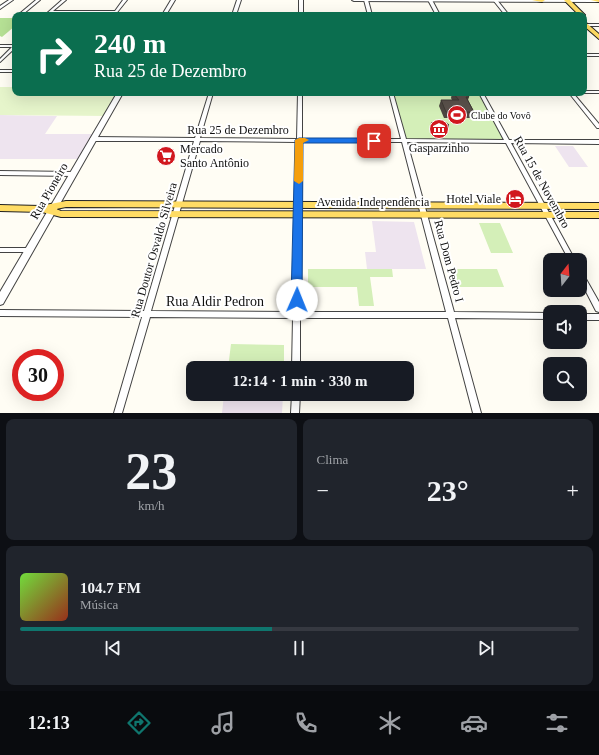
<!DOCTYPE html>
<html lang="pt">
<head>
<meta charset="utf-8">
<style>
  body { margin:0; font-family:Georgia,serif; background:#20242c; color:#f1f3f6; height:100vh; display:flex; flex-direction:column; font-size:15px; white-space:nowrap }
  * { box-sizing:border-box; margin:0 }
  p { font-size:13px; color:#9ea1a6 }
  .icon { flex:none; width:22px; height:22px; fill:none; stroke:currentColor; stroke-width:2; stroke-linecap:round; stroke-linejoin:round }
  .map { position:relative; height:413px; overflow:hidden }
  .sheet { display:flex; flex-direction:column; gap:6px; padding:6px; background:#0d0f14; flex:1 }
  .sheet>* { flex:none }
  .banner { position:absolute; left:12px; top:12px; width:575px; height:84px; border-radius:8px; box-shadow:0 4px 16px #0002; background:#0b6e4f; color:#fff; overflow:hidden }
  .needle { width:26px; rotate:17deg }
  .buttons { position:absolute; left:543px; top:253px; display:grid; gap:8px }
  .buttons a { display:grid; place-items:center; width:44px; height:44px; border-radius:8px; background:#171b24; box-shadow:0 4px 16px #0002; font-size:20px }
  .speed { position:absolute; left:12px; top:349px; display:flex; gap:8px; font-size:20px; font-weight:700; text-align:center }
  .speed>* { display:grid; place-content:center; width:52px; height:52px; border-radius:50%; background:#171b24; box-shadow:0 4px 16px #0002; line-height:1 }
  .speed .limit { border:6px solid #d22; background:#fff; color:#111 }
  .pin { position:absolute; display:grid; place-items:center; width:34px; height:34px; color:#fff; margin:-17px; border-radius:8px; box-shadow:0 2px 6px #0006 }
  .me { position:absolute; width:44px; margin:-22px; rotate:1deg; stroke-linejoin:round; filter:drop-shadow(0 0 3px #0008) }
  .turn { display:flex; align-items:center; gap:14px; height:84px; padding:0 16px; font-size:18px }
  .turn .icon { width:52px; height:52px; stroke-width:2.5 }
  .turn b { display:block; font-size:28px; line-height:34px }
  .big { font-size:30px; font-weight:800; line-height:1.1 }
  .sheet .widget { flex:1; display:flex; flex-direction:column; justify-content:center; gap:6px; min-width:0; padding:0 14px; border-radius:8px; background:#20242c }
  .sheet .dial { align-items:center; gap:0 }
  .dial b { font-size:52px; line-height:1 }
  .song { display:flex; align-items:center; gap:12px }
  .cover { width:48px; height:48px; border-radius:6px; background:linear-gradient(135deg,hsl(100 70% 55%),hsl(10 70% 35%)) }
  .played { height:4px; border-radius:2px; background:linear-gradient(90deg,#0f766e 45%,#363941 45%) }
  .keys { display:flex; justify-content:space-around; direction:ltr }
  .heat { display:flex; justify-content:space-between; align-items:center; font-size:22px; direction:ltr }
  .sheet .tiles { flex:1; display:grid; gap:6px; grid-template-columns:1fr 1fr }
  .widget:last-child { grid-column:span 2 }
  .trip { position:absolute; left:186px; top:361px; width:228px; height:40px; border-radius:8px; background:#171b24; box-shadow:0 4px 16px #0002; font-weight:800; line-height:40px; text-align:center }
  .dock { display:flex; height:64px; justify-content:space-around; align-items:center; background:#090b0e; color:#9ea1a6 }
  .dock .icon { width:28px; height:28px }
  .dock .selected { color:#0f766e }
  .dock b { font-size:18px; color:#f1f3f6 }
  .map>svg:first-child { display:block }
  .industrial { fill:#eee4ef }
  .green { fill:#d4efb8 }
  .forest { fill:#b6e195 }
  .pitch { fill:#e6f5cb }
  .lines { fill:none; stroke-linecap:round; stroke-linejoin:round }
  .minor-casing { stroke:#434343; stroke-width:2 }
  .tertiary-casing { stroke:#434343; stroke-width:2 }
  .primary-casing { stroke:#212121; stroke-width:2 }
  .minor { fill:#fff; fill-rule:evenodd }
  .tertiary { fill:#fff; fill-rule:evenodd }
  .primary { fill:#ffdc64; fill-rule:evenodd }
  .wall { fill:#4d4640 }
  .shaded-wall { fill:#3f3934 }
  .building { fill:#5a514b; stroke:#3f3934 }
  .route { fill:#1a73e8; stroke:#114b97 }
  .slow { fill:#f59e0b }
  .labels { text-anchor:middle; stroke-width:4; stroke-linejoin:round; paint-order:stroke }
  .far-poi-label { font-size:10px; fill:#101010; stroke:#fff; text-anchor:start }
  .street-label { font-size:12px; fill:#101010; stroke:#fff }
  .poi-label { font-size:12px; fill:#101010; stroke:#fff }
  .near-street-label { font-size:14px; fill:#101010; stroke:#fff }
</style>
</head>
<body>
<div class="map">
<svg width="599" height="413" viewBox="0 0 599 413">
  <rect width="100%" height="100%" fill="#fffdf4"/>
  <!-- industrial -->
  <path class="industrial" d="M0 115 57 116 45 134H96L82 159H0Z
    M555 146H573L588 167H569Z
    M372 221 414 222 426 269H367L365 252H376Z
    M224 395H283L282 413H222Z"/>
  <!-- green -->
  <path class="green" d="M391 93H481L507 141H404Z
    M479 223H500L513 253H491Z
    M308 269H392L393 277H370L374 306H359L357 287H308Z
    M450 269H497L504 287H455Z
    M231 344 284 345V368H228Z"/>
  <!-- forest -->
  <path class="forest" d="M0 18H15V26L2 37 0 36Z"/>
  <!-- pitch -->
  <path class="pitch" d="M0 87H15V93H120L107 116 0 115Z"/>
  <g class="lines">
    <defs>
      <path id="minor" d="M9 0H13L0 9V6Z
        M36 0H40L22 15H18Z
        M62 0H66L53 11H115L123 0H127L115 15 113 14 114 13H51L49 15H45Z
        M237 0H241L236 15H232Z
        M299 0H303V15H299Z
        M364 0H368L372 15H368Z
        M428 0H432L440 15H436Z
        M493 0H497L509 15H505Z
        M584 24H599V26H584Z
        M0 45H15V48L0 62V59L12 47H0Z
        M584 54H599V56H584Z
        M0 70H15V72H0Z
        M584 91H599V93H583H584Z
        M209 93H213L200 138 297 139 298 93H302V139H401L389 93H393L406 139 504 140 479 93H483L509 140H599V144L511 143 575 260H569L506 143 407 142 454 312 550 313V319L455 318 481 413H473L448 318H300V368H292L293 318 150 317 122 413H114L142 317 0 316V310L144 311 194 141H93L90 139 93 137 195 138ZM200 141 297 142 293 312 151 311ZM302 142H402L446 312H301Z
        M569 93H573L599 124V128H597Z
        M0 171 73 172 76 174 73 176 0 175Z
        M0 248H31L32 250 31 252H0Z
        M580 271 582 272 599 302V312L596 311 580 280Z
        M580 314H599V320H580Z
        M292 394H300L299 413H291Z"/>
      <path id="tertiary" d="M171 0H175L166 15H162Z
        M352 0H599V2L354 1Z
        M117 93H123L3 304 0 305V292Z"/>
      <path id="primary" d="M532 0H545L542 2Z
        M564 0H570L585 15 584 16 579 15Z
        M591 0H599V2Z
        M584 21 599 34V39L584 26Z
        M66 201 599 203V209L66 207 56 209 61 211 599 212V218L61 217 42 212 0 211V205L40 206Z"/>
    </defs>
    <!-- minor casing -->
    <use href="#minor" class="minor-casing"/>
    <!-- tertiary casing -->
    <use href="#tertiary" class="tertiary-casing"/>
    <!-- primary casing -->
    <use href="#primary" class="primary-casing"/>
    <!-- minor -->
    <use href="#minor" class="minor"/>
    <!-- tertiary -->
    <use href="#tertiary" class="tertiary"/>
    <!-- primary -->
    <use href="#primary" class="primary"/>
  </g>
  <!-- wall -->
  <path class="wall" d="M452 93H466L469 97 468 100 474 112 472 118H444L439 106 441 100H452L451 98Z
    M431 123 449 125 448 130 442 133 434 131 430 128Z"/>
  <!-- shaded-wall -->
  <path class="shaded-wall" d="M449 125 448 130 442 133 443 128Z"/>
  <!-- building -->
  <path class="building" d="M453 93H466L469 97H466L474 112H446L441 100H459Z
    M439 121H443L449 125 443 128 435 126 431 123Z"/>
  <!-- route -->
  <path class="route" d="M299 138H374L378 141 374 143H303L302 300 301 303 297 305 293 303 291 300 295 140Z"/>
  <!-- slow -->
  <path class="slow" d="M305 138 309 140 303 143V181L299 184 294 181 295 140 299 138Z"/>
  <!-- icons -->
  <defs>
    <symbol id="stadium-disc" viewBox="-11 -11 22 22"><circle r="9.5" fill="#d1181e" stroke="#fff"/><path d="M0-5a6.5 5 0 1 0 0 10a6.5 5 0 1 0 0-10ZM-3.5-1.8h7v3.6h-7Z" fill="#fff"/></symbol>
    <symbol id="museum-disc" viewBox="-11 -11 22 22"><circle r="9.5" fill="#d1181e" stroke="#fff"/><path d="M0-6L6-3V-2H-6V-3ZM-5-1h2V3h-2ZM-1-1h2V3h-2ZM3-1h2V3H3ZM-6 4H6V6H-6Z" fill="#fff"/></symbol>
    <symbol id="supermarket-disc" viewBox="-11 -11 22 22"><circle r="9.5" fill="#d1181e" stroke="#fff"/><path d="M-6-5.5h2.5l.6 2H6L4.5 2H-2.5L-4.4-4H-6ZM-1.5 3.2a1.3 1.3 0 1 0 .1 0ZM3 3.2a1.3 1.3 0 1 0 .1 0Z" fill="#fff"/></symbol>
    <symbol id="hotel-disc" viewBox="-11 -11 22 22"><circle r="9.5" fill="#d1181e" stroke="#fff"/><path d="M-6-4.5h1.5V1H6V5H4.5V3h-9V5H-6ZM-4 0a1.8 1.8 0 1 1 3.6 0ZM.5 0V-2.5h3Q6-2.5 6 0Z" fill="#fff"/></symbol>
  </defs>
  <g fill-rule="evenodd">
    <use href="#stadium-disc" x="446" y="104" width="22" height="22"/>
    <use href="#museum-disc" x="428" y="118" width="22" height="22"/>
    <use href="#supermarket-disc" x="155" y="145" width="22" height="22"/>
    <use href="#hotel-disc" x="504" y="188" width="22" height="22"/>
  </g>
  <g class="labels">
    <!-- far-poi labels -->
    <g class="far-poi-label">
      <text x="471" y="119">Clube do Vovô</text>
    </g>
    <!-- street labels -->
    <g class="street-label">
      <text x="238" y="134">Rua 25 de Dezembro</text>
      <text transform="translate(542 182) rotate(61)" y="4">Rua 15 de Novembro</text>
      <text transform="translate(49 191) rotate(-60)" y="4">Rua Pioneiro</text>
      <text x="373" y="206">Avenida Independência</text>
      <text transform="translate(154 250) rotate(-74)" y="4">Rua Doutor Osvaldo Silveira</text>
      <text transform="translate(449 261) rotate(75)" y="4">Rua Dom Pedro I</text>
    </g>
    <!-- poi labels -->
    <g class="poi-label">
      <text x="439" y="152">Gasparzinho</text>
      <text x="180" y="153" text-anchor="start">Mercado<tspan x="180" dy="14">Santo Antônio</tspan></text>
      <text x="501" y="203" text-anchor="end">Hotel Viale</text>
    </g>
    <!-- near-street labels -->
    <g class="near-street-label">
      <text x="215" y="306">Rua Aldir Pedron</text>
    </g>
  </g>
</svg>
<div class="buttons">
<a><svg class="needle" viewBox="-14 -14 28 28"><path d="M0-13l5 13h-10z" fill="#e53935"/><path d="M0 13l5-13h-10z" fill="#9ea1a6"/></svg></a>
<a><svg class="icon" aria-label="sound" viewBox="0 0 24 24"><path d="M4 9h4l5-4v14l-5-4H4zM17 9q2 3 0 6"/></svg></a>
<a><svg class="icon" aria-label="search" viewBox="0 0 24 24"><circle cx="10" cy="10" r="6"/><path d="M15 15l6 6"/></svg></a>
</div>
<div class="speed"><div class="limit">30</div></div>
<div class="pin" style="left:374px;top:141px;background:#d93025"><svg class="icon" aria-label="arrive" viewBox="0 0 24 24"><path d="M6 21V4h12l-3 4 3 4H6"/></svg></div>
<svg class="me" style="left:297px;top:300px" viewBox="-20 -20 40 40"><circle r="19" fill="#fff"/><path d="M0-13L10 11 0 6-10 11z" fill="#1a73e8"/></svg>
<div class="trip">12:14 · 1 min · 330 m</div>
<div class="banner">
<div class="turn"><svg class="icon" aria-label="right" viewBox="0 0 24 24"><path d="M7 20v-9h11M14 6l5 5-5 5"/></svg><div><b>240 m</b>Rua 25 de Dezembro</div></div>
</div>
</div>
<section class="sheet">
<div class="tiles">
<div class="widget dial"><b>23</b><p>km/h</p></div>
<div class="widget"><p>Clima</p>
<div class="heat"><a>−</a><b class="big">23°</b><a>+</a></div>
</div>
<div class="widget">
<div class="song"><i class="cover"></i><div><b>104.7 FM</b><p>Música</p></div></div>
<div class="played"></div>
<div class="keys"><svg class="icon" aria-label="previous" viewBox="0 0 24 24"><path d="M18 5L8 12l10 7zM5 5v14"/></svg><svg class="icon" aria-label="pause" viewBox="0 0 24 24"><path d="M8 5v14M16 5v14"/></svg><svg class="icon" aria-label="next" viewBox="0 0 24 24"><path d="M6 5l10 7-10 7zM19 5v14"/></svg></div>
</div>
</div>
</section>
<nav class="dock">
<b>12:13</b>
<svg class="icon selected" aria-label="directions" viewBox="0 0 24 24"><path d="M12 3l9 9-9 9-9-9zM9 14v-3h6M13 9l2 2-2 2"/></svg>
<svg class="icon" aria-label="music" viewBox="0 0 24 24"><path d="M9 18V5l10-2v13"/><circle cx="6" cy="18" r="3"/><circle cx="16" cy="16" r="3"/></svg>
<svg class="icon" aria-label="phone" viewBox="0 0 24 24"><path d="M5 4h4l2 5-3 2q2 4 5 5l2-3 5 2v4C11 20 4 13 5 4z"/></svg>
<svg class="icon" aria-label="climate" viewBox="0 0 24 24"><path d="M12 3v18M4 7l16 10M4 17L20 7"/></svg>
<svg class="icon" aria-label="car" viewBox="0 0 24 24"><path d="M5 17H2v-5l4-1 3-4h7l3 4 3 1v5h-3M9 17h6M6 11h13"/><circle cx="7" cy="17" r="2"/><circle cx="17" cy="17" r="2"/></svg>
<svg class="icon" aria-label="filters" viewBox="0 0 24 24"><path d="M4 7h16M4 17h16"/><circle cx="9" cy="7" r="2"/><circle cx="15" cy="17" r="2"/></svg>
</nav>
</body>
</html>
